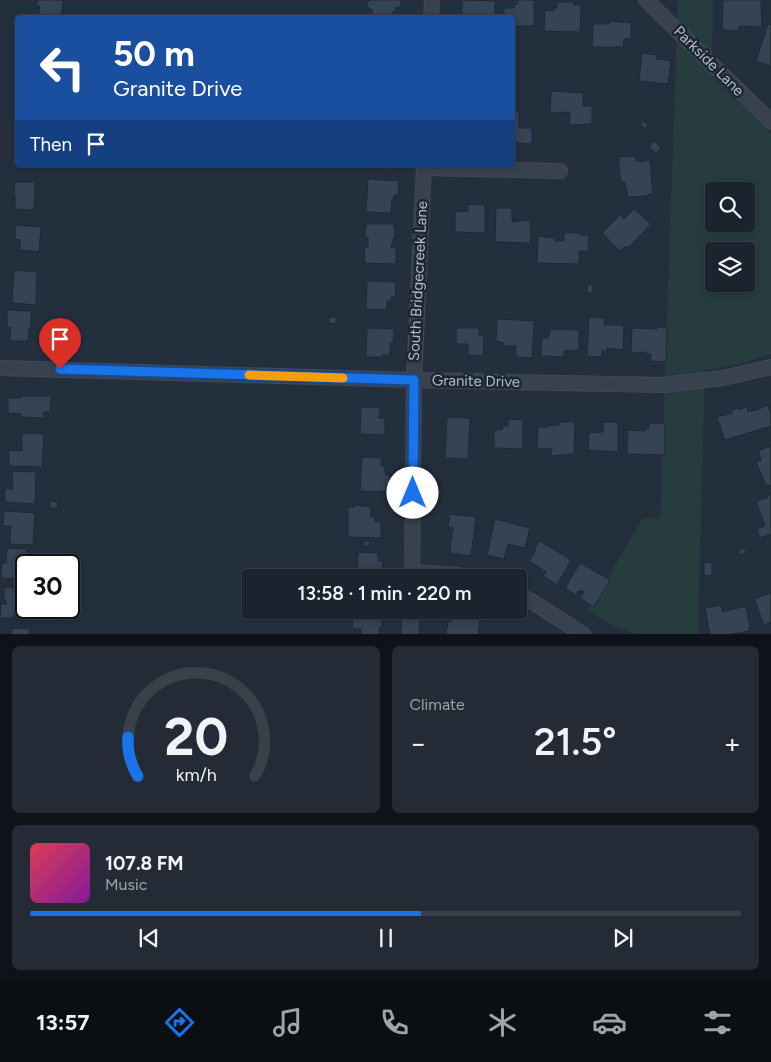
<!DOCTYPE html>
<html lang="en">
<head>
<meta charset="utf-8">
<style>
  body { margin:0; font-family:Figtree,sans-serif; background:#242b36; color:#f1f3f6; height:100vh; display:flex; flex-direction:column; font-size:19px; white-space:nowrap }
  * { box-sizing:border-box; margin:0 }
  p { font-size:16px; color:#a0a4aa }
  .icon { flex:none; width:28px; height:28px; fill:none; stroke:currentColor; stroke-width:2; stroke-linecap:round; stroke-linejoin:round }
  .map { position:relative; height:634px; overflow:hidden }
  .drawer { display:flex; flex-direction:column; gap:12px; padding:12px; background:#0f1319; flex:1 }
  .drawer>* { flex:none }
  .guide { position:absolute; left:15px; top:15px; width:500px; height:152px; border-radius:5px; box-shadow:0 2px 8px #0003,0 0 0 1px #39404a; background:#1a4fa0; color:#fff; overflow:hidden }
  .buttons { position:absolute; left:705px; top:182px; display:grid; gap:10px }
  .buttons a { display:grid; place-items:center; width:50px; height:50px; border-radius:5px; background:#1b232e; box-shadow:0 2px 8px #0003,0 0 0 1px #39404a; font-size:25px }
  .speed { position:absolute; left:15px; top:554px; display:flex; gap:10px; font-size:25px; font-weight:700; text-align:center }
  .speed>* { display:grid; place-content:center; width:65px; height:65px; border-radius:50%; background:#1b232e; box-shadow:0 2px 8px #0003,0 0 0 1px #39404a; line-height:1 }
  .speed .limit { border:2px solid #111; border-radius:8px; background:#fff; color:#111 }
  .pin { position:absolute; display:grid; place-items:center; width:42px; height:42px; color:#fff; margin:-51px -21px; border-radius:50% 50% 50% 0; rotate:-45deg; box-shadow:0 0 5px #0007 }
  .pin .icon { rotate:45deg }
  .me { position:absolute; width:55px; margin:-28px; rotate:0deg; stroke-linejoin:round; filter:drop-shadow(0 0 4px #0008) }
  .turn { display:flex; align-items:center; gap:18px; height:105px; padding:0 15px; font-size:22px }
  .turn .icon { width:65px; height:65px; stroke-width:2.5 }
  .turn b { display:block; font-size:35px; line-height:42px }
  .then { display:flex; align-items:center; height:48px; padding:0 15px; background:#0003; gap:10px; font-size:19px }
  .big { font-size:38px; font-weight:600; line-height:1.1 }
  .drawer .card { flex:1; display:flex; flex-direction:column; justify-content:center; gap:8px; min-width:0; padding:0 18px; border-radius:8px; background:#242b36 }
  .drawer .dial { align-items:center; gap:0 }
  .dial svg { height:130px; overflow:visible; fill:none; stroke:#39404a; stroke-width:7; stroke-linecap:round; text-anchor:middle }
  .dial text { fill:#f1f3f6; stroke:none }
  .song { display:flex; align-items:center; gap:15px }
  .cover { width:60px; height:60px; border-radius:8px; background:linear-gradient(135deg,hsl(350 70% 55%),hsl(290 70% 35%)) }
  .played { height:5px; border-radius:2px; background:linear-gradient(90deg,#1a73e8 55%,#39404a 55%) }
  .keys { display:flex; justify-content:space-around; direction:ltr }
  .heat { display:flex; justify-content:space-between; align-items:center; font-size:28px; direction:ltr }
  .drawer .tiles { flex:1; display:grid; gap:12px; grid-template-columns:1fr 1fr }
  .card:last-child { grid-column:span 2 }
  .trip { position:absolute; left:242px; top:569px; width:285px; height:50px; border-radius:5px; background:#1b232e; box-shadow:0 2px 8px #0003,0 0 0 1px #39404a; font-weight:600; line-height:50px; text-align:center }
  .tabs { display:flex; height:80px; justify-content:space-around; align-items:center; background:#0b0e12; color:#a0a4aa }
  .tabs .icon { width:35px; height:35px }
  .tabs .active { color:#1a73e8 }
  .tabs b { font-size:22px; color:#f1f3f6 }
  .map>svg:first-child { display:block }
  .green { fill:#263c3f; fill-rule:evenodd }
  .building { fill:#364354; stroke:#1f2835 }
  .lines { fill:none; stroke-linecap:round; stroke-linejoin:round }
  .minor-casing { stroke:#414a57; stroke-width:16 }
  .minor { stroke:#38414e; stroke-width:14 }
  .route-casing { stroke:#114b97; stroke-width:12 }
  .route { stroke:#1a73e8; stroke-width:9 }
  .slow { stroke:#f59e0b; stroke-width:9 }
  .labels { text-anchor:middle; stroke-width:5; stroke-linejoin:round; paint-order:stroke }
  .street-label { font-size:15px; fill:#b4bcc9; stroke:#1d2633 }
</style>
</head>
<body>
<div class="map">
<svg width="771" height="635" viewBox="0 0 771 635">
  <rect width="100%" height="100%" fill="#242f3e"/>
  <!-- green -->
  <path class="green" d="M678 0H713L712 77 771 134V354L740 364 705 370 698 634H635L608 623 588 611 643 518 660 519ZM714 191H746V224H714ZM714 251H746V284H714Z"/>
  <!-- building -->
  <path class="building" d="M37 0H63L61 18H38L40 6H36Z
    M370 0H401V7H396V12H392V18L372 16V10L368 8 367 3Z
    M462 0 495 1V18H462Z
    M518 0H534V26H512V18H504V8H514V4H518Z
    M723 0H761L762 27 739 26 738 31 722 30Z
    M557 2H574V5H581L580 32 544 31 545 10 553 11V8H557Z
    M609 21 631 23V39H624L623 47H592L593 24H609Z
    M768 24 771 25V66L756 61Z
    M642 53 657 55 656 59 671 61 668 84 639 81Z
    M551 91 583 93V106H591L592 108V124L569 125 570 112 550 113Z
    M512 111 519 112V128H532V144L516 143 517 141H512Z
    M643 121 648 125 645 129 640 124Z
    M654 141 661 148 656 153 649 147Z
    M635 156 636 161H641V162L650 160 653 194 647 195V196L628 197 625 182H621L618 157Z
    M377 165H397V169H377Z
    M368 179 399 181 398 195H394V199H392L391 213 366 212Z
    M15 182H35L34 210 15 209V195H14Z
    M468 204 485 205V233L455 232V212L468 211Z
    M496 208H512V222L530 220 531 239H530V243L495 242Z
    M634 209 651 224 628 248 626 246 620 251 602 233 620 215 624 219Z
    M366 224H394L395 239H393V244H391V247H396V264L365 263 364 249 368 247V238H365V234Z
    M15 225 41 227 39 252 20 250V240L15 239Z
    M564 233H580V235H589L588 251H579V264L537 263 538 236 555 238V241L558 242V240L564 241Z
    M14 270 37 272 36 305 12 303Z
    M367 281 396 282 395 297H391V301H387V310L366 309Z
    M587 284 593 285V293H587Z
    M7 310 31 311V328H29L28 341H10L11 327H7Z
    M329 317H336V324L328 323Z
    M589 317 604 318V325H624L623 350 607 348V351H602V357L587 356Z
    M497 319 534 321 532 358 516 357V346H504V343L496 341Z
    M657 327 667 328 666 362 650 361 651 354H646V352L631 353 632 328 657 329Z
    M367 328 394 329 393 344 390 343V355H382V357H366Z
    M456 328H479V336H484L483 356 468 355V344H456Z
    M550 329 579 330V350L564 351V357L541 356 542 338H548Z
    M21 396H51L50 412H44V418L21 417V414L8 413V398H21Z
    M768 405 771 415V426L725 440 717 417 732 413V410L739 408V410L747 407 748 412 754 410V411Z
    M361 407 380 408V416H378L379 418H385V435L360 434Z
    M447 417 470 418 468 459 445 458Z
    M508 419 523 420V449L494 448V430H502L503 426H508Z
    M559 422H575L574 454 551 456 552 449 537 448 538 427H547V426L559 425Z
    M603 422H618V452L588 450 589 433 603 432Z
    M649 423H665V455L627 454 628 430 645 431V429H649Z
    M22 433 44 434 42 467 9 466V450L22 451Z
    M771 446V485L766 486 756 462 761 460 758 451Z
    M362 457 382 458 381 466H384L386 475H390L389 492 360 491Z
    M12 471 36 472 35 504 5 502V488L13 489Z
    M771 494V534L760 538 757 529 765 526 756 501 767 498V496Z
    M50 501 58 502 57 508H50Z
    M354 505 371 507V517H375V522H381V538L348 537V507H354Z
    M4 511 35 513 33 545 10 544 11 526H3Z
    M450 514 476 517 471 556 450 553 451 546H450L453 528 448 527Z
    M495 519 530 528 525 548 508 544 504 559 487 555Z
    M364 541H370L369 546H363Z
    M540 541 571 560 557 585 543 576 546 572 529 561 536 550 534 549Z
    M7 548 27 549 26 579 1 578 2 563H6Z
    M745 548 746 553 739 555 738 550Z
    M358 552 378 553V561H382L383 570 386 571V578H357Z
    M704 562 712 563V576L704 575Z
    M580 563 610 580 594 607 580 598 584 592 581 590 580 592 578 591 576 595 565 588Z
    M4 587 26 588V606H15L14 618H0L1 604H6V600H4Z
    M771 593V622L764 625 754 599Z
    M721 605 722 612 746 606 750 628H749V631L728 635H710L705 608Z
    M353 610 382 611V628H379V635H361V629L352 628Z
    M456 610 481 613 478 635H446L448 621 451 622 452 617H455Z
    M12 628 30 629 29 635H11Z"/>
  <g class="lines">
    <defs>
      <path id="minor" d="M646 0 771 122
        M431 18 432 0
        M424 168 560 171
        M0 368 414 380 663 385 723 378 771 367
        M412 572 459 575 467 578
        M412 578 414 380 424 165
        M519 595 533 602 584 635
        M410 635 411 610"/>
    </defs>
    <!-- minor casing -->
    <use href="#minor" class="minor-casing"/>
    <!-- minor -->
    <use href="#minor" class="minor"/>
  </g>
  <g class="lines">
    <defs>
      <path id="route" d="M60 369 414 380 413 493"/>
    </defs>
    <!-- route casing -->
    <use href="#route" class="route-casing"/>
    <!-- route -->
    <use href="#route" class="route"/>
    <!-- slow -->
    <path class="slow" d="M249 375 343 378"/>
  </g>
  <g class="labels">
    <!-- street labels -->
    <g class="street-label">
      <text transform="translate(709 61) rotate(45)" y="5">Parkside Lane</text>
      <text transform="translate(418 281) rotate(-87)" y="5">South Bridgecreek Lane</text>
      <text transform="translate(476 381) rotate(1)" y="5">Granite Drive</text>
    </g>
  </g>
</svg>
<div class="buttons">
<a><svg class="icon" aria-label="search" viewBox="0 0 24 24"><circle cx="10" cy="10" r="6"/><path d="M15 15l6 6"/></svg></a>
<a><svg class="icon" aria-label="layers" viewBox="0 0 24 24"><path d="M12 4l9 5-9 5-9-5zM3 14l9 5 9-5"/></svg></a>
</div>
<div class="speed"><div class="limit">30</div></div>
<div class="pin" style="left:60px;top:369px;background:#d93025"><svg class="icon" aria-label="arrive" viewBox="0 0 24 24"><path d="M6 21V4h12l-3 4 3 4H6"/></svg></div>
<svg class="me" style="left:413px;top:493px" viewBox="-20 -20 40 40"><circle r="19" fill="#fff"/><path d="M0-13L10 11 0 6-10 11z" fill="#1a73e8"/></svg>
<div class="trip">13:58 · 1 min · 220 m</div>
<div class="guide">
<div class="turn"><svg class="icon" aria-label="left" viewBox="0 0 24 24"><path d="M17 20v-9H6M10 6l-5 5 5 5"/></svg><div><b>50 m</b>Granite Drive</div></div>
<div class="then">Then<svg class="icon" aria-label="arrive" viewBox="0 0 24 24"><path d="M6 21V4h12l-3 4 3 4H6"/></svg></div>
</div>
</div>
<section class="drawer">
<div class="tiles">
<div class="card dial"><svg viewBox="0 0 100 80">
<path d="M14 69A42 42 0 1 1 86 69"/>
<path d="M14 69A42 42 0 0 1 8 45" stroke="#1a73e8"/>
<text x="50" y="56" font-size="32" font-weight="700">20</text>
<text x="50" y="72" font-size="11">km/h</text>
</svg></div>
<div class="card"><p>Climate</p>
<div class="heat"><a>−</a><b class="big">21.5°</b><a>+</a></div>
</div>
<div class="card">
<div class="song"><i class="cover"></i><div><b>107.8 FM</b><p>Music</p></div></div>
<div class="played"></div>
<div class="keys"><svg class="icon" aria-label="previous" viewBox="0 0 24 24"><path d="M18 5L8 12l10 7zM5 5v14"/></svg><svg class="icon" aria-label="pause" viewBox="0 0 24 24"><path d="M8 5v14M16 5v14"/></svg><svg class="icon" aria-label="next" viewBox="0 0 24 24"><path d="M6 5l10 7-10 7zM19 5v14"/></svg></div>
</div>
</div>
</section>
<nav class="tabs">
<b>13:57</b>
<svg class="icon active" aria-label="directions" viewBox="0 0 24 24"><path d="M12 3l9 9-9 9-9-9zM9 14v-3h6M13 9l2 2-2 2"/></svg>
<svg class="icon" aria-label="music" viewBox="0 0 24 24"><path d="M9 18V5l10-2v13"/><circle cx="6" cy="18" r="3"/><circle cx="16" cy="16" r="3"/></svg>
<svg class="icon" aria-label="phone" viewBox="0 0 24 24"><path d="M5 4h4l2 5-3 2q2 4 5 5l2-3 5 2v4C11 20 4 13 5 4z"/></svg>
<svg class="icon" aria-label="climate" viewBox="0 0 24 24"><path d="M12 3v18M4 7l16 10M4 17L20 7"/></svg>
<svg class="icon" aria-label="car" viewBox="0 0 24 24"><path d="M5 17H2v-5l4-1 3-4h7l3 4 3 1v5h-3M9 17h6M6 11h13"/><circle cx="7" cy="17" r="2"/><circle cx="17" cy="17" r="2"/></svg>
<svg class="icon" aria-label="filters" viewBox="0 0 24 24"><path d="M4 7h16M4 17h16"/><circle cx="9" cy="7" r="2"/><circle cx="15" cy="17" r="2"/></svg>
</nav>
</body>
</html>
